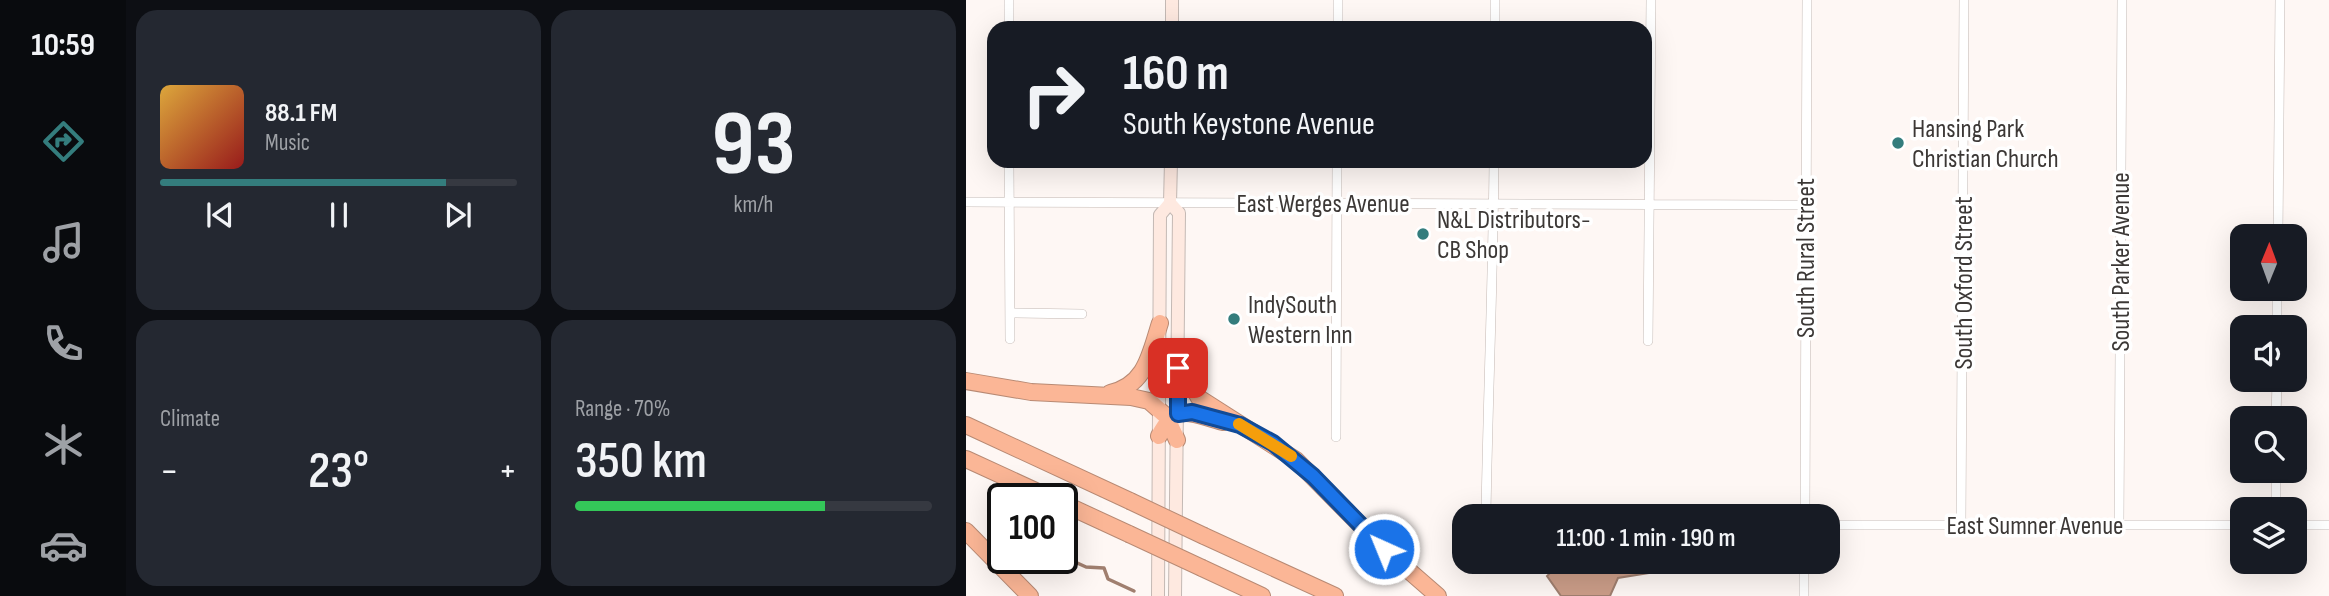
<!DOCTYPE html>
<html lang="en">
<head>
<meta charset="utf-8">
<style>
  body { margin:0; font-family:"Sofia Sans Condensed",sans-serif; background:#242831; color:#f1f3f6; height:100vh; display:flex; flex-direction:column; font-size:26px; white-space:nowrap }
  * { box-sizing:border-box; margin:0 }
  p { font-size:23px; color:#9ea1a6 }
  .icon { flex:none; width:38px; height:38px; fill:none; stroke:currentColor; stroke-width:2; stroke-linecap:round; stroke-linejoin:round }
  .map { position:relative; flex:1; overflow:hidden }
  .sheet { display:flex; flex-direction:column; gap:10px; padding:10px; background:#0d0f14; width:840px }
  .sheet>* { flex:none }
  .banner { position:absolute; left:21px; top:21px; width:665px; height:147px; border-radius:21px; box-shadow:0 7px 28px #0002; background:#171b24; color:#f1f3f6; overflow:hidden }
  .needle { width:46px; rotate:1deg }
  .fabs { position:absolute; left:1264px; top:224px; display:grid; gap:14px }
  .fabs a { display:grid; place-items:center; width:77px; height:77px; border-radius:14px; background:#171b24; box-shadow:0 7px 28px #0002; font-size:35px }
  .speed { position:absolute; left:21px; top:483px; display:flex; gap:14px; font-size:35px; font-weight:700; text-align:center }
  .speed>* { display:grid; place-content:center; width:91px; height:91px; border-radius:50%; background:#171b24; box-shadow:0 7px 28px #0002; line-height:1 }
  .speed .limit { border:4px solid #111; border-radius:10px; background:#fff; color:#111 }
  .pin { position:absolute; display:grid; place-items:center; width:60px; height:60px; color:#fff; margin:-30px; border-radius:14px; box-shadow:0 4px 10px #0006 }
  .me { position:absolute; width:77px; margin:-38px; rotate:316deg; stroke-linejoin:round; filter:drop-shadow(0 0 5px #0008) }
  .turn { display:flex; align-items:center; gap:24px; height:147px; padding:0 21px; font-size:32px }
  .turn .icon { width:91px; height:91px; stroke-width:2.5 }
  .turn b { display:block; font-size:49px; line-height:60px }
  .big { font-size:52px; font-weight:600; line-height:1.1 }
  .sheet .card { flex:1; display:flex; flex-direction:column; justify-content:center; gap:10px; min-width:0; padding:0 24px; border-radius:21px; background:#242831 }
  .sheet .dial { align-items:center; gap:0 }
  .dial b { font-size:91px; line-height:1 }
  .song { display:flex; align-items:center; gap:21px }
  .cover { width:84px; height:84px; border-radius:10px; background:linear-gradient(135deg,hsl(40 70% 55%),hsl(0 70% 35%)) }
  .played { height:7px; border-radius:4px; background:linear-gradient(90deg,#347d7d 80%,#363941 80%) }
  .keys { display:flex; justify-content:space-around; direction:ltr }
  .heat { display:flex; justify-content:space-between; align-items:center; font-size:38px; direction:ltr }
  .charge { height:10px; border-radius:5px; background:linear-gradient(90deg,#34c759 70%,#363941 0) }
  .sheet .tiles { flex:1; display:grid; gap:10px; grid-template-columns:repeat(2,1fr) }
  .trip { position:absolute; left:486px; top:504px; width:388px; height:70px; border-radius:21px; background:#171b24; box-shadow:0 7px 28px #0002; font-weight:600; line-height:70px; text-align:center }
  main { display:flex; flex:1; min-height:0 }
  .tab-bar { display:flex; flex-direction:column; width:126px; justify-content:space-around; align-items:center; background:#090b0e; color:#9ea1a6 }
  .tab-bar .icon { width:49px; height:49px }
  .tab-bar .on { color:#347d7d }
  .tab-bar b { font-size:32px; color:#f1f3f6 }
  .map>svg:first-child { display:block }
  .water { fill:#cb9d88; stroke:#a07f6f; stroke-width:2 }
  .lines { fill:none; stroke-linecap:round; stroke-linejoin:round }
  .stream { stroke:#a07f6f; stroke-width:3.5 }
  .street-casing { stroke:#c4b9b4; stroke-width:10 }
  .secondary-casing { stroke:#c4b9b4; stroke-width:14 }
  .highway-casing { stroke:#b88a74; stroke-width:18 }
  .street { stroke:#fff; stroke-width:9 }
  .secondary { stroke:#fee9e0; stroke-width:12 }
  .highway { stroke:#fbb696; stroke-width:16 }
  .highway-bridge-casing { stroke:#b88a74; stroke-width:18; stroke-linecap:butt }
  .highway-bridge { stroke:#fbb696; stroke-width:16 }
  .route-casing { stroke:#114b97; stroke-width:18 }
  .route { stroke:#1a73e8; stroke-width:12 }
  .slow { stroke:#f59e0b; stroke-width:12 }
  .poi-dot { fill:#347d7d; stroke:#fff; stroke-width:2.5 }
  .labels { text-anchor:middle; stroke-width:7; stroke-linejoin:round; paint-order:stroke }
  .poi-label { font-size:26px; fill:#3c3836; stroke:#fff; text-anchor:start }
  .street-label { font-size:26px; fill:#3c3836; stroke:#fff }
</style>
</head>
<body>
<main>
<nav class="tab-bar">
<b>10:59</b>
<svg class="icon on" aria-label="directions" viewBox="0 0 24 24"><path d="M12 3l9 9-9 9-9-9zM9 14v-3h6M13 9l2 2-2 2"/></svg>
<svg class="icon" aria-label="music" viewBox="0 0 24 24"><path d="M9 18V5l10-2v13"/><circle cx="6" cy="18" r="3"/><circle cx="16" cy="16" r="3"/></svg>
<svg class="icon" aria-label="phone" viewBox="0 0 24 24"><path d="M5 4h4l2 5-3 2q2 4 5 5l2-3 5 2v4C11 20 4 13 5 4z"/></svg>
<svg class="icon" aria-label="climate" viewBox="0 0 24 24"><path d="M12 3v18M4 7l16 10M4 17L20 7"/></svg>
<svg class="icon" aria-label="car" viewBox="0 0 24 24"><path d="M5 17H2v-5l4-1 3-4h7l3 4 3 1v5h-3M9 17h6M6 11h13"/><circle cx="7" cy="17" r="2"/><circle cx="17" cy="17" r="2"/></svg>
</nav>
<section class="sheet">
<div class="tiles">
<div class="card">
<div class="song"><i class="cover"></i><div><b>88.1 FM</b><p>Music</p></div></div>
<div class="played"></div>
<div class="keys"><svg class="icon" aria-label="previous" viewBox="0 0 24 24"><path d="M18 5L8 12l10 7zM5 5v14"/></svg><svg class="icon" aria-label="pause" viewBox="0 0 24 24"><path d="M8 5v14M16 5v14"/></svg><svg class="icon" aria-label="next" viewBox="0 0 24 24"><path d="M6 5l10 7-10 7zM19 5v14"/></svg></div>
</div>
<div class="card dial"><b>93</b><p>km/h</p></div>
<div class="card"><p>Climate</p>
<div class="heat"><a>−</a><b class="big">23°</b><a>+</a></div>
</div>
<div class="card"><p>Range · 70%</p><b class="big">350 km</b><div class="charge"></div></div>
</div>
</section>
<div class="map">
<svg width="1363" height="596" viewBox="0 0 1363 596">
  <rect width="100%" height="100%" fill="#fef7f4"/>
  <!-- water -->
  <path class="water" d="M595 562H751L652 578 644 596H595L581 576Z"/>
  <g class="lines">
    <!-- stream -->
    <path class="stream" d="M96 556 120 567 138 568 142 579 168 591"/>
    <defs>
      <path id="street" d="M43 28V0
        M372 28V0
        M529 28V0
        M43 161 44 339
        M0 202 839 205
        M1312 236 1314 0
        M45 313 116 314
        M1311 327V289
        M682 341 685 0
        M1310 418 1311 380
        M370 437 371 161
        M1310 509V471
        M520 513C522 396 527 279 528 161
        M839 516 841 0
        M995 524 998 0
        M863 525H1276
        M1153 525 1156 0
        M1328 525H1363
        M838 596V562"/>
      <path id="secondary" d="M206 28V0
        M205 161 204 203 213 213 209 596
        M192 596 194 215 204 203"/>
      <path id="highway" d="M212 360 233 398 330 460 418 549 472 596
        M0 381 65 392 165 397 183 401 200 416 211 440
        M144 393C180 385 184 354 194 323
        M0 425 164 501
        M193 436C211 400 227 415 257 422
        M0 459 87 499
        M96 503 163 534
        M0 531 64 596
        M238 536 369 596
        M236 568 296 596"/>
    </defs>
    <!-- street casing -->
    <use href="#street" class="street-casing"/>
    <!-- secondary casing -->
    <use href="#secondary" class="secondary-casing"/>
    <!-- highway casing -->
    <use href="#highway" class="highway-casing"/>
    <!-- street -->
    <use href="#street" class="street"/>
    <!-- secondary -->
    <use href="#secondary" class="secondary"/>
    <!-- highway -->
    <use href="#highway" class="highway"/>
    <defs>
      <path id="highway-bridge" d="M164 501 238 536
        M163 534 236 568"/>
    </defs>
    <!-- highway-bridge casing -->
    <use href="#highway-bridge" class="highway-bridge-casing"/>
    <!-- highway-bridge -->
    <use href="#highway-bridge" class="highway-bridge"/>
  </g>
  <g class="lines">
    <defs>
      <path id="route" d="M212 368V414L226 412 274 425 307 443 347 476 418 549"/>
    </defs>
    <!-- route casing -->
    <use href="#route" class="route-casing"/>
    <!-- route -->
    <use href="#route" class="route"/>
    <!-- slow -->
    <path class="slow" d="M273 424 325 456"/>
  </g>
  <!-- markers -->
  <g class="poi-dot">
    <circle cx="932" cy="143" r="7"/>
    <circle cx="457" cy="234" r="7"/>
    <circle cx="268" cy="319" r="7"/>
  </g>
  <g class="labels">
    <!-- poi labels -->
    <g class="poi-label">
      <text x="946" y="137">Hansing Park<tspan x="946" dy="30">Christian Church</tspan></text>
      <text x="471" y="228">N&amp;L Distributors-<tspan x="471" dy="30">CB Shop</tspan></text>
      <text x="282" y="313">IndySouth<tspan x="282" dy="30">Western Inn</tspan></text>
    </g>
    <!-- street labels -->
    <g class="street-label">
      <text x="357" y="212">East Werges Avenue</text>
      <text transform="translate(839 258) rotate(-90)" y="9">South Rural Street</text>
      <text transform="translate(1154 262) rotate(-90)" y="9">South Parker Avenue</text>
      <text transform="translate(997 283) rotate(-90)" y="9">South Oxford Street</text>
      <text x="1069" y="534">East Sumner Avenue</text>
    </g>
  </g>
</svg>
<div class="fabs">
<a><svg class="needle" viewBox="-14 -14 28 28"><path d="M0-13l5 13h-10z" fill="#e53935"/><path d="M0 13l5-13h-10z" fill="#9ea1a6"/></svg></a>
<a><svg class="icon" aria-label="sound" viewBox="0 0 24 24"><path d="M4 9h4l5-4v14l-5-4H4zM17 9q2 3 0 6"/></svg></a>
<a><svg class="icon" aria-label="search" viewBox="0 0 24 24"><circle cx="10" cy="10" r="6"/><path d="M15 15l6 6"/></svg></a>
<a><svg class="icon" aria-label="layers" viewBox="0 0 24 24"><path d="M12 4l9 5-9 5-9-5zM3 14l9 5 9-5"/></svg></a>
</div>
<div class="speed"><div class="limit">100</div></div>
<div class="pin" style="left:212px;top:368px;background:#d93025"><svg class="icon" aria-label="arrive" viewBox="0 0 24 24"><path d="M6 21V4h12l-3 4 3 4H6"/></svg></div>
<svg class="me" style="left:418px;top:549px" viewBox="-20 -20 40 40"><circle r="17" fill="#1a73e8" stroke="#fff" stroke-width="3"/><path d="M0-11L8 9 0 5-8 9z" fill="#fff"/></svg>
<div class="trip">11:00 · 1 min · 190 m</div>
<div class="banner">
<div class="turn"><svg class="icon" aria-label="right" viewBox="0 0 24 24"><path d="M7 20v-9h11M14 6l5 5-5 5"/></svg><div><b>160 m</b>South Keystone Avenue</div></div>
</div>
</div>
</main>
</body>
</html>
